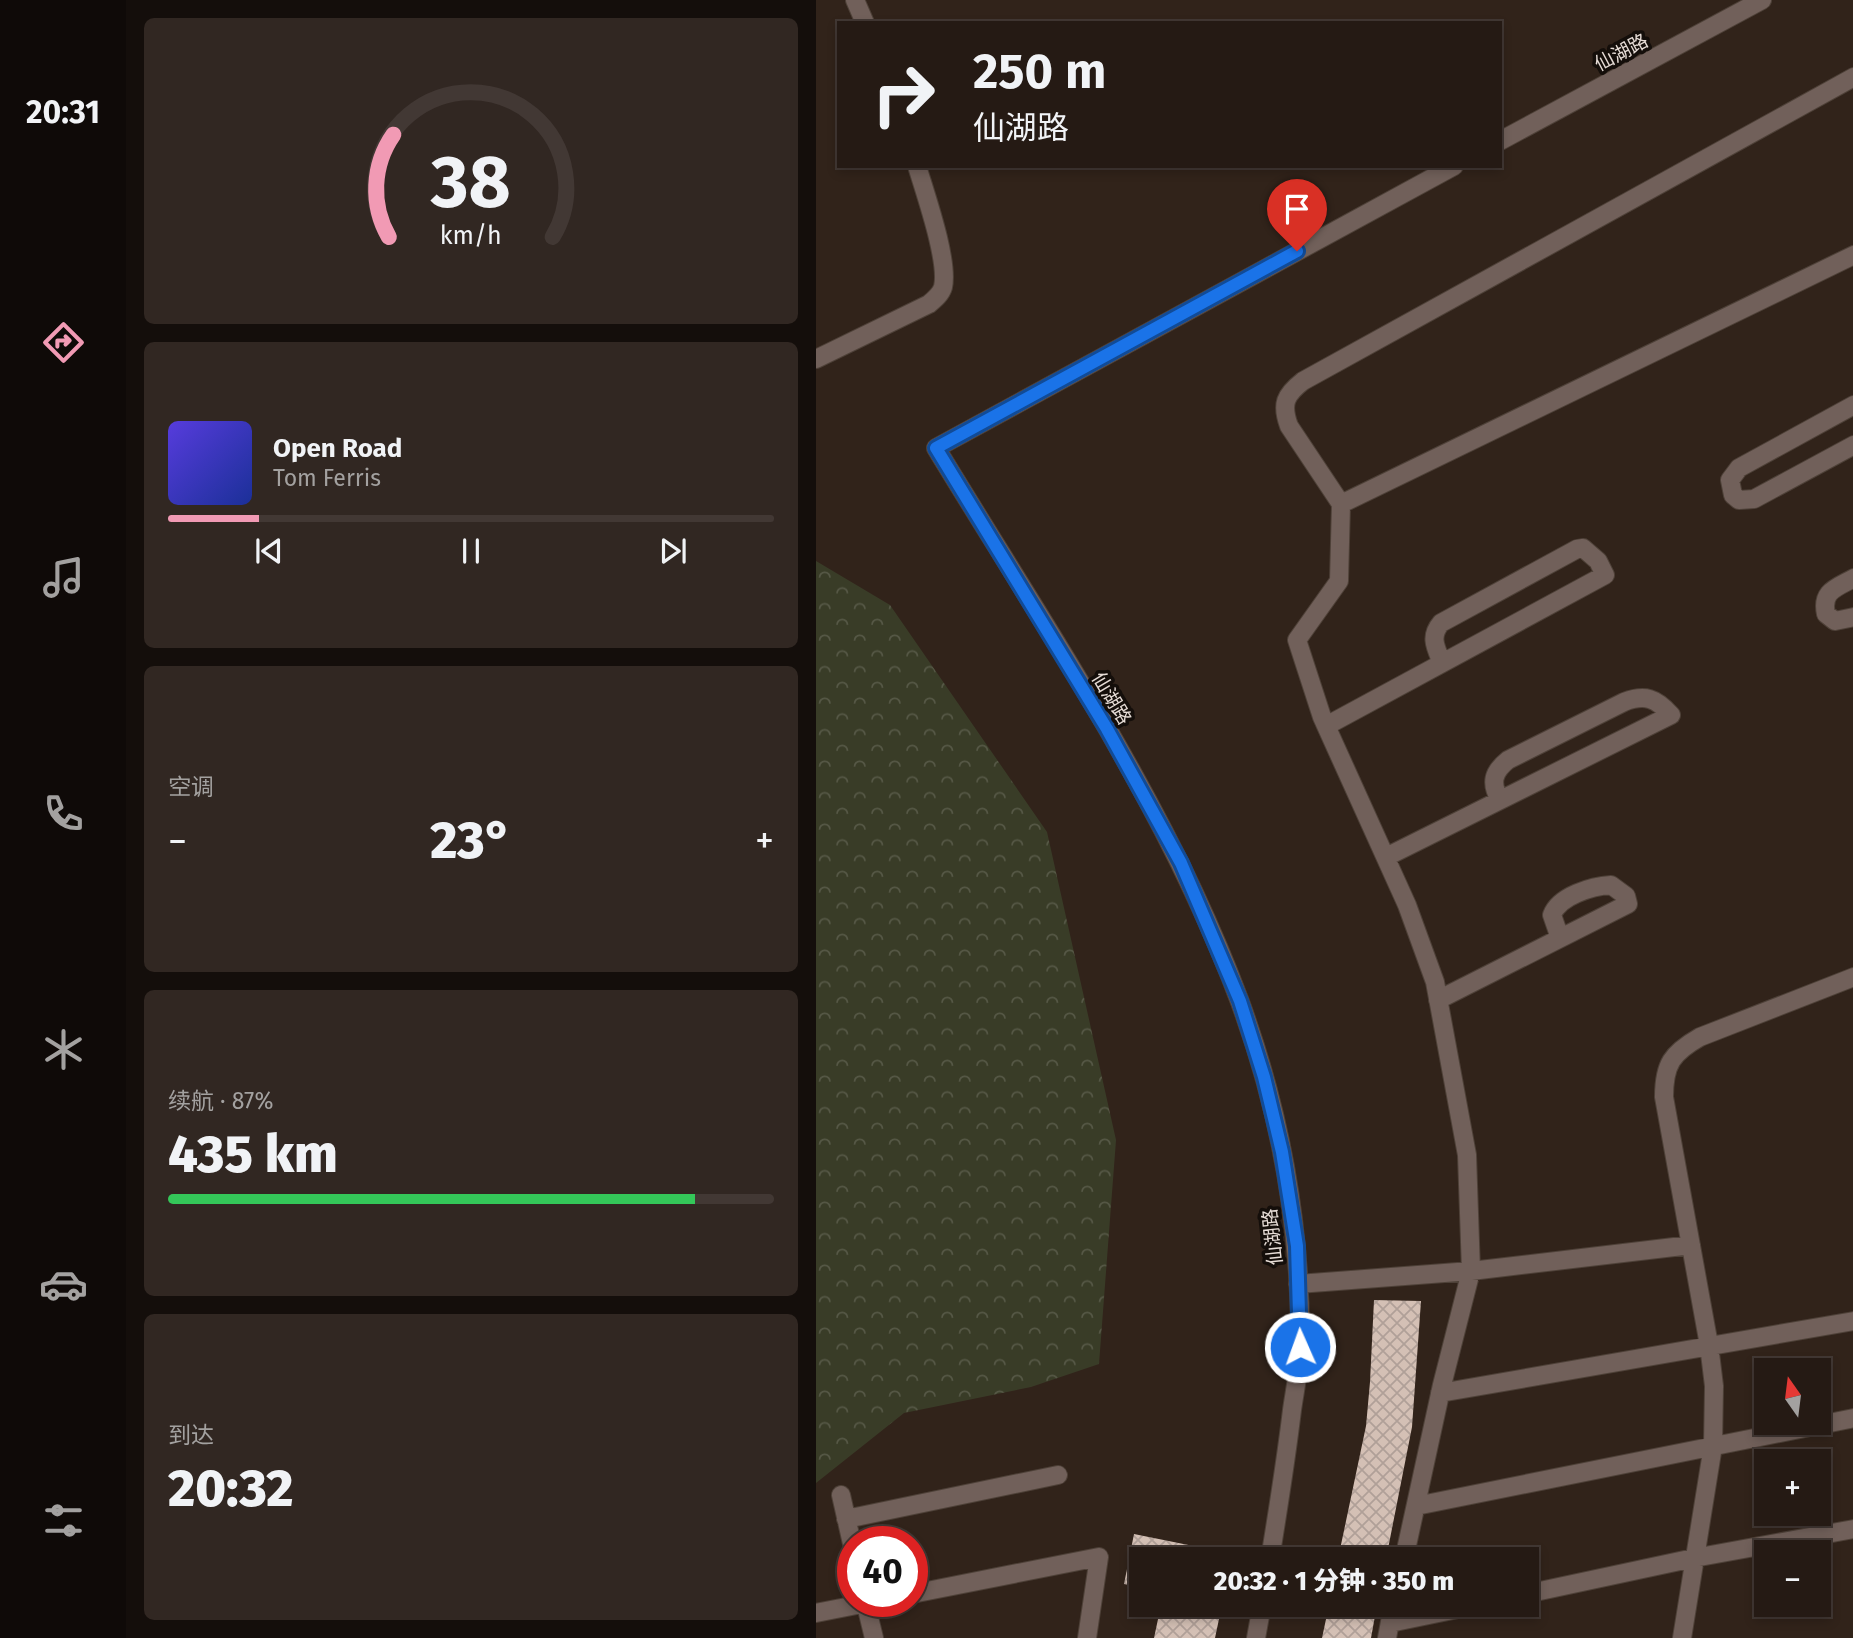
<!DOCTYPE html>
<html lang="zh">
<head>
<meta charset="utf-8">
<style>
  body { margin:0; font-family:"Fira Sans","Noto Sans SC",sans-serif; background:#312722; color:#f1f3f6; height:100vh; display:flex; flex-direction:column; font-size:26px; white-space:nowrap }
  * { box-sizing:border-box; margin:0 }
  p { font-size:23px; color:#a3a1a0 }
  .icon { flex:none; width:38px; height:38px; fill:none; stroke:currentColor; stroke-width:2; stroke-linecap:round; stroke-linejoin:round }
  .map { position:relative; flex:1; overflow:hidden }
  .sheet { display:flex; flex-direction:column; gap:18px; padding:18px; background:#140e0b; width:690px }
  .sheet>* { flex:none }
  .banner { position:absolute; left:21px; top:21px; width:665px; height:147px; border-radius:0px; box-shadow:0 4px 10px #0003,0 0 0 2px #423834; background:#251a14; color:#f1f3f6; overflow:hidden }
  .needle { width:46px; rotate:346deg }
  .fabs { position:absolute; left:938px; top:1358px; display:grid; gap:14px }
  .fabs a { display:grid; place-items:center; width:77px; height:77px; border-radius:0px; background:#251a14; box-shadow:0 4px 10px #0003,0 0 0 2px #423834; font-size:35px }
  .speed { position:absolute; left:21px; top:1526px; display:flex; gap:14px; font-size:35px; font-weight:700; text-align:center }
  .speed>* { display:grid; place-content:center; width:91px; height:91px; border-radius:50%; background:#251a14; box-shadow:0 4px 10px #0003,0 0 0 2px #423834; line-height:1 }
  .speed .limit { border:10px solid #d22; background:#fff; color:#111 }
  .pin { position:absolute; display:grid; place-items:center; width:60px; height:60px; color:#fff; margin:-72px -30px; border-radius:50% 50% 50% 0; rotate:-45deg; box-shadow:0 0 7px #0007 }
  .pin .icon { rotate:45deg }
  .me { position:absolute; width:77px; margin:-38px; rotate:358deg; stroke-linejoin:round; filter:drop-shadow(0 0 5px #0008) }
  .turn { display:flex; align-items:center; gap:24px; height:147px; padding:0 21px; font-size:32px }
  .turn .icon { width:91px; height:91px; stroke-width:2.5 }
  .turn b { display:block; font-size:49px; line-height:60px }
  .big { font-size:52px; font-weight:800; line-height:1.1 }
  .sheet .card { flex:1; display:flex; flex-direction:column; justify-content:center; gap:10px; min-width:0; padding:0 24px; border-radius:10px; background:#312722 }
  .sheet .dial { align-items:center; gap:0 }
  .dial svg { height:182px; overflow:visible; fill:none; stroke:#423834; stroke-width:7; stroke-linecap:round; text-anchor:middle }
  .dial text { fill:#f1f3f6; stroke:none }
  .song { display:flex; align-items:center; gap:21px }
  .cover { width:84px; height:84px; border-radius:10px; background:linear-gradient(135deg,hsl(250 70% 55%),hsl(230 70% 35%)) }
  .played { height:7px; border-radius:4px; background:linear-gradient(90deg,#f19ab4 15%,#423834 15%) }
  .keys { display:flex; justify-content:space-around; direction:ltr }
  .heat { display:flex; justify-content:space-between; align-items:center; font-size:38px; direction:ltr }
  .charge { height:10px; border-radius:5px; background:linear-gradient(90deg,#34c759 87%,#423834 0) }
  .trip { position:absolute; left:313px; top:1547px; width:410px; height:70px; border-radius:0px; background:#251a14; box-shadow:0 4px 10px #0003,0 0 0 2px #423834; font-weight:800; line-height:70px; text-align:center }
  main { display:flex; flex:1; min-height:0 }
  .tab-bar { display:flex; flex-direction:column; width:126px; justify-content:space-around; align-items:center; background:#0f0a08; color:#a3a1a0 }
  .tab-bar .icon { width:49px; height:49px }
  .tab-bar .selected { color:#f19ab4 }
  .tab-bar b { font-size:32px; color:#f1f3f6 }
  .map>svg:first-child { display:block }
  .forest { fill:url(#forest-crowns) }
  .building { fill:url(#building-cross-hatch) }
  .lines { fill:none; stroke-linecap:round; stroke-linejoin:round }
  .minor-casing { stroke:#4e4138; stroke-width:20 }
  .minor { stroke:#71605a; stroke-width:18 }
  .route-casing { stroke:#114b97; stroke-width:18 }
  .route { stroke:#1a73e8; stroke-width:12 }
  .labels { text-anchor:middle; stroke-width:7; stroke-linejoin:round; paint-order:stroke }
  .street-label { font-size:19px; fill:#e7ddd7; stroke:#140e0a }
</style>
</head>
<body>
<main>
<nav class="tab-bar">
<b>20:31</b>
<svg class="icon selected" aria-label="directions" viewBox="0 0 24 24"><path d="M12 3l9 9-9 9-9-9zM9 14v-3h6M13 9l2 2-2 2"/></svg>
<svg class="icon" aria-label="music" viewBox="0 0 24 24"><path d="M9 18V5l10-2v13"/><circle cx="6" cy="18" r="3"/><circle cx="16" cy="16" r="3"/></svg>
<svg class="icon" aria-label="phone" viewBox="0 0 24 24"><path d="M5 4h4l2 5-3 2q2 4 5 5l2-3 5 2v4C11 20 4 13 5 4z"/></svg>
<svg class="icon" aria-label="climate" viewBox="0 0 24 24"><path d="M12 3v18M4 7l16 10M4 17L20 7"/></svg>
<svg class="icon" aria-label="car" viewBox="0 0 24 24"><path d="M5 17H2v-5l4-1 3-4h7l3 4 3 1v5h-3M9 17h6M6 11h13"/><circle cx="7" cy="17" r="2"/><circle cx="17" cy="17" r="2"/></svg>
<svg class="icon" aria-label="filters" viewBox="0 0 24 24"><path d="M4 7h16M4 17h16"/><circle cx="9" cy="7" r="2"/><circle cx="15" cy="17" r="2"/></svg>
</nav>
<section class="sheet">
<div class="card dial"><svg viewBox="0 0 100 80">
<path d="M14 69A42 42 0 1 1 86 69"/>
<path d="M14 69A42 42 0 0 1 16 24" stroke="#f19ab4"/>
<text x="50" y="56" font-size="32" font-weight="700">38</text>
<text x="50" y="72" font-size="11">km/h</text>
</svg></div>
<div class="card">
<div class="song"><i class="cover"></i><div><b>Open Road</b><p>Tom Ferris</p></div></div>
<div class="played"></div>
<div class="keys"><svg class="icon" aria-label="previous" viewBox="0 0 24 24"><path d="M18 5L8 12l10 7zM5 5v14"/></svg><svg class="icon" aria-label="pause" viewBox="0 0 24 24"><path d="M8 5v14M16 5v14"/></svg><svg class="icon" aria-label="next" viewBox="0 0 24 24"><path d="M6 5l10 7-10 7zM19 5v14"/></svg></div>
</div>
<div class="card"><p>空调</p>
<div class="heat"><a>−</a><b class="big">23°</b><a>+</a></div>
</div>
<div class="card"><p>续航 · 87%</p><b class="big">435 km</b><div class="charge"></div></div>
<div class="card"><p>到达</p><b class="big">20:32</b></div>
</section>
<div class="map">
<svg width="1038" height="1638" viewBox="0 0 1038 1638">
  <defs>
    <pattern id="forest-crowns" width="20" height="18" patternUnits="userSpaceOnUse" patternTransform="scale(1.75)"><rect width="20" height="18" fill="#393c27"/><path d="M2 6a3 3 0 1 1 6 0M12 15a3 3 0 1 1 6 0" fill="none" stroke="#565846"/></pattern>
    <pattern id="building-cross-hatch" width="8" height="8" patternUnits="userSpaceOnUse" patternTransform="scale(1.75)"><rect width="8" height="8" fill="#d4c0b5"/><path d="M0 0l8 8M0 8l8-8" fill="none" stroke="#b0a098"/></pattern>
  </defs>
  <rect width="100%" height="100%" fill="#31231a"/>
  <!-- forest -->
  <path class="forest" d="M0 561 74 605 231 832 300 1140 283 1364 215 1387 88 1413 0 1483Z"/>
  <!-- building -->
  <path class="building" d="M558 1300 605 1301 596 1427 570 1559H522L550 1426 554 1382Z
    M318 1534 417 1554 415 1559H326V1588L308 1584Z
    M345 1605H406L399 1638H338Z
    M513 1605H561L555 1638H506Z"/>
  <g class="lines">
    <defs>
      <path id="minor" d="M39 0 49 23
        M1038 77 487 381C469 395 465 404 473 426L525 504 1038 255
        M684 141 946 0
        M0 359 113 304C119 299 125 294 127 287 133 261 109 193 101 166
        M1038 405 923 468 914 480 917 495 923 500 938 499 1038 445
        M525 504 523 581 481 640 506 717 591 905 619 982 651 1155 655 1271 626 1385 588 1559
        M1038 578C1020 588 1005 591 1010 614L1019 621 1038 617
        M510 726 789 575 782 561 767 548 761 549 625 623C613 637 620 648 626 663
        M570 857 855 715C840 698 829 694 808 702L692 760C677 772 674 783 684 800
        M622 1000 812 904 810 896 795 885C776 886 743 896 736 915L744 938
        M482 1284 655 1271 875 1245
        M624 1393 1038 1321
        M25 1495 37 1548
        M600 1506 1038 1418
        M30 1519 242 1475
        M454 1559C462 1510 470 1460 476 1410 479 1389 484 1366 484 1344 485 1228 464 1111 424 1002 351 805 228 626 120 448L638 166
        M96 1594 283 1557 271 1638
        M710 1594 878 1558 1038 1529
        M49 1601 58 1638
        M0 1613 61 1601
        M574 1623 661 1605
        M440 1638 446 1605
        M571 1638 577 1605
        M866 1638 897 1446 898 1386 893 1345 848 1097C848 1064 856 1053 884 1037L1038 977"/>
    </defs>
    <!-- minor casing -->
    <use href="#minor" class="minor-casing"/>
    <!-- minor -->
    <use href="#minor" class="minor"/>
  </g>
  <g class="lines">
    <defs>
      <path id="route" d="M481 251 120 448 291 729 365 863 424 1001 448 1077 466 1152 481 1246 484 1347"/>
    </defs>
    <!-- route casing -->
    <use href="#route" class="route-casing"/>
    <!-- route -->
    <use href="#route" class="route"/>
  </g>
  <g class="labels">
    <!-- street labels -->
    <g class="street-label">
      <text transform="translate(805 52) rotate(-28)" y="7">仙湖路</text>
      <text transform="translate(296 698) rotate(59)" y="7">仙湖路</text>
      <text transform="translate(456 1237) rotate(-96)" y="7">仙湖路</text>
    </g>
  </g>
</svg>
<div class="fabs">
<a><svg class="needle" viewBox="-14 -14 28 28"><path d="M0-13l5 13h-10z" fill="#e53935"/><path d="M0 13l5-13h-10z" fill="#a3a1a0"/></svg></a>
<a>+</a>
<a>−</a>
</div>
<div class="speed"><div class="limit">40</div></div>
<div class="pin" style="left:481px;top:251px;background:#d93025"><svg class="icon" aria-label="arrive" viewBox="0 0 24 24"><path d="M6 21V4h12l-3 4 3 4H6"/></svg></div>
<svg class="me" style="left:484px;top:1347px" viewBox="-20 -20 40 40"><circle r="17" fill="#1a73e8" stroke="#fff" stroke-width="3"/><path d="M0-11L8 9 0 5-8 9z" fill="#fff"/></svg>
<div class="trip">20:32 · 1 分钟 · 350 m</div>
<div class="banner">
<div class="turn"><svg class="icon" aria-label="right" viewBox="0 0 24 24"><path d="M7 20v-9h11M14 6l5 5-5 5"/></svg><div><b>250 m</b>仙湖路</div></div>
</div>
</div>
</main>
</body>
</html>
